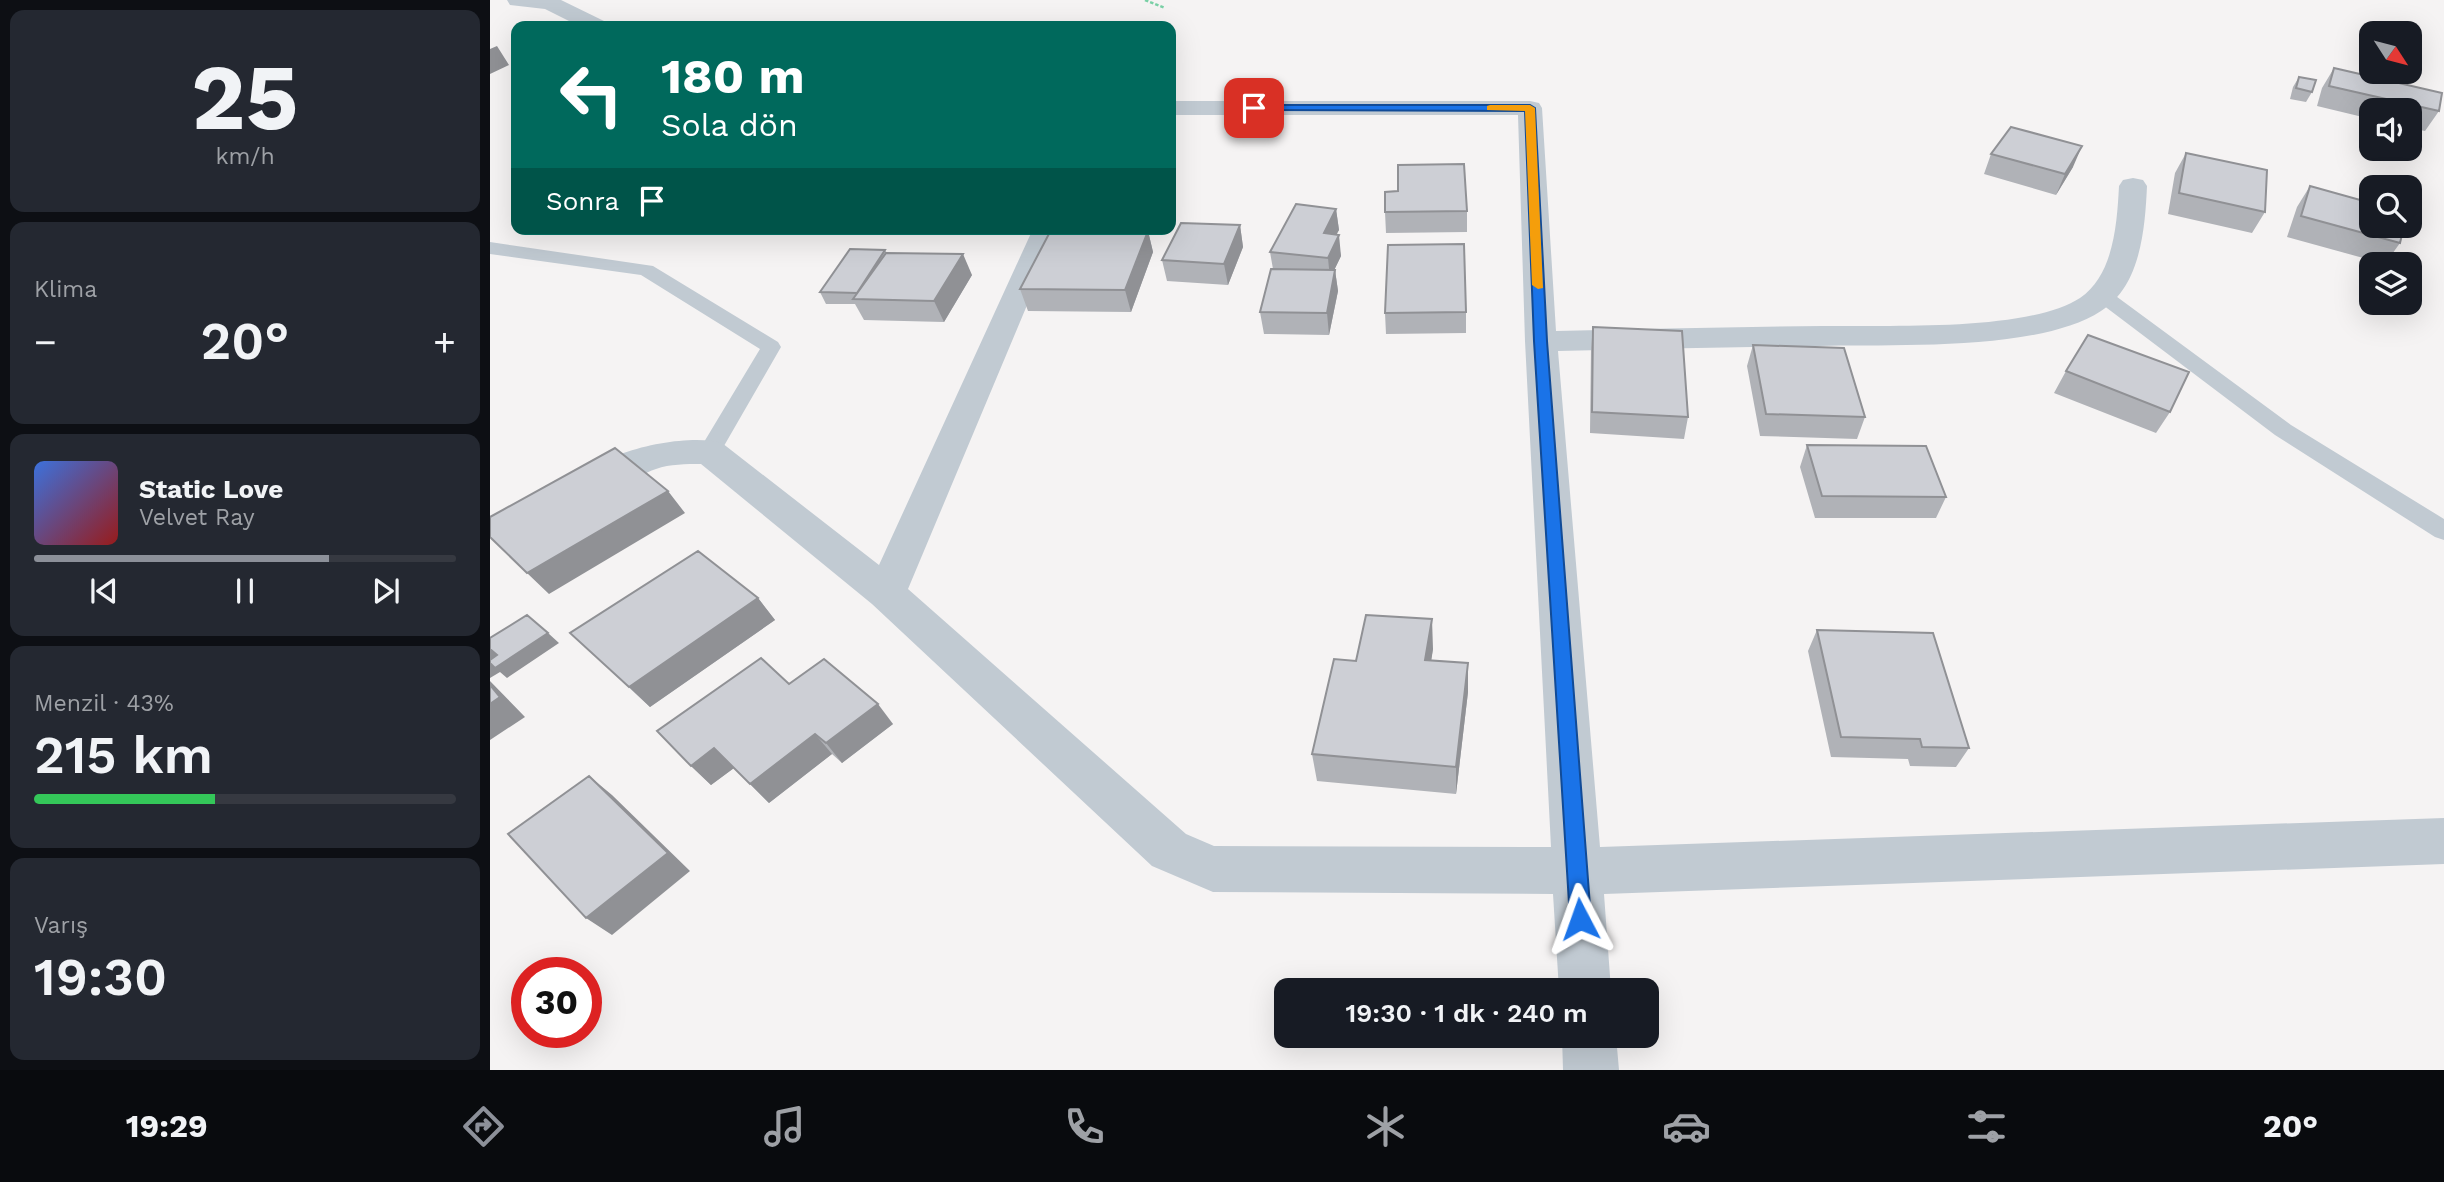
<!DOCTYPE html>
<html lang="tr">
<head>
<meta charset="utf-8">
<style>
  body { margin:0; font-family:"Work Sans",sans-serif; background:#242831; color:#f1f3f6; height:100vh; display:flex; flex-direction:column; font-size:26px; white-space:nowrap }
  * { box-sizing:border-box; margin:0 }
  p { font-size:23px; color:#9ea1a6 }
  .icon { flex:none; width:38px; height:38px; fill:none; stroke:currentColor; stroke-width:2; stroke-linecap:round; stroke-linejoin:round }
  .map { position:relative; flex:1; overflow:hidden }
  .panel { display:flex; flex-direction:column; gap:10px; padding:10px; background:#0d0f14; width:490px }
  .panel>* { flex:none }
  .guide { position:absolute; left:21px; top:21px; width:665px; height:214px; border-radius:14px; box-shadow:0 7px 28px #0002; background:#00695c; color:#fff; overflow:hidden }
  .needle { width:46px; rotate:126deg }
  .fabs { position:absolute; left:1869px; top:21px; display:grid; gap:14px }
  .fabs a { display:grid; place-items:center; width:63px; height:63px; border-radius:14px; background:#171b24; box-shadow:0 7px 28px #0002; font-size:35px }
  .speed { position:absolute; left:21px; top:957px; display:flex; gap:14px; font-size:35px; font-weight:700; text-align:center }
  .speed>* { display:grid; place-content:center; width:91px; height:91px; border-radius:50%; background:#171b24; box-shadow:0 7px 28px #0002; line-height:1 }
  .speed .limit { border:10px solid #d22; background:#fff; color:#111 }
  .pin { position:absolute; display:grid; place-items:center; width:60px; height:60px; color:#fff; margin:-30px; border-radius:14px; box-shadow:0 4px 10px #0006 }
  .me { position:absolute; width:77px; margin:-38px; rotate:356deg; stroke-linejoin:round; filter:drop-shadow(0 0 5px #0008) }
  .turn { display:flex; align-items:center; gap:24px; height:147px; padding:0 35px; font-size:32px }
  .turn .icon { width:91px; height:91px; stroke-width:2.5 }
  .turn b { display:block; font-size:49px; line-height:60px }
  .then { display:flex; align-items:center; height:66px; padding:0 35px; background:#0003; gap:14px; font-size:26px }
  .big { font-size:52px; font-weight:600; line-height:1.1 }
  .panel .tile { flex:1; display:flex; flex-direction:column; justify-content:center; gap:10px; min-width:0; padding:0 24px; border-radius:14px; background:#242831 }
  .panel .dial { align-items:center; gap:0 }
  .dial b { font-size:91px; line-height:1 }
  .song { display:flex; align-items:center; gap:21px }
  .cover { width:84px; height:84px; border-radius:10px; background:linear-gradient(135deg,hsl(220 70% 55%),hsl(0 70% 35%)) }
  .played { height:7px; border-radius:4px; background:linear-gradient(90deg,#8c9099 70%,#363941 70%) }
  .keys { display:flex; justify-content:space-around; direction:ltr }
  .heat { display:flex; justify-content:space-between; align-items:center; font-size:38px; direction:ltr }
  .charge { height:10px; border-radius:5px; background:linear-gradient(90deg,#34c759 43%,#363941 0) }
  .trip { position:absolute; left:784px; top:978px; width:385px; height:70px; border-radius:14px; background:#171b24; box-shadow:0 7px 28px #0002; font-weight:600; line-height:70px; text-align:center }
  .dock { display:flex; height:112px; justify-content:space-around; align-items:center; background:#090b0e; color:#9ea1a6 }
  .dock .icon { width:49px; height:49px }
  .dock .current { color:#8c9099 }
  .dock b { font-size:32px; color:#f1f3f6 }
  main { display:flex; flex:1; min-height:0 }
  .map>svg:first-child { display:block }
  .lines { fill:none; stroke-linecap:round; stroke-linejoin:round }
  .path { stroke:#7ad0a6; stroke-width:2.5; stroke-dasharray:3.5 2; stroke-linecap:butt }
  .service { fill:#c1cad2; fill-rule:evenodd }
  .minor { fill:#c1cad2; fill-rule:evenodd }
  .wall { fill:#b0b2b7 }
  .shaded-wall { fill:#909195 }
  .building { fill:#cdcfd5; stroke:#909195; stroke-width:2 }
  .route { fill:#1a73e8; stroke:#114b97; stroke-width:2 }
  .slow { fill:#f59e0b }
</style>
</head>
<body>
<main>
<section class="panel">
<div class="tile dial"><b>25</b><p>km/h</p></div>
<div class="tile"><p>Klima</p>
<div class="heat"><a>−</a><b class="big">20°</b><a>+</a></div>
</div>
<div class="tile">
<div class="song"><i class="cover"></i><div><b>Static Love</b><p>Velvet Ray</p></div></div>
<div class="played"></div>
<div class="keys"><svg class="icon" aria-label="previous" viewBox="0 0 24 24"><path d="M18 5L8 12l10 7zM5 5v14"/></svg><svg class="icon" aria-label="pause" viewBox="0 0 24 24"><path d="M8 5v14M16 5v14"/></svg><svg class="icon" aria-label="next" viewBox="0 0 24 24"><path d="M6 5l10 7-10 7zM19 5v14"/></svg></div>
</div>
<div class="tile"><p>Menzil · 43%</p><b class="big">215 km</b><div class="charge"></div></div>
<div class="tile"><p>Varış</p><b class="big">19:30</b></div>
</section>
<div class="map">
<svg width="1954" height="1070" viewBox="0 0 1954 1070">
  <rect width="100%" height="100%" fill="#f5f3f3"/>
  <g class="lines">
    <!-- path -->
    <path class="path" d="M655 0 675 8"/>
    <!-- service -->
    <path class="service" d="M0 242 163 266 288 342 291 347 227 458 219 460 211 458 208 452 270 349 151 275 0 254Z
      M1612 289 1619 291 1801 425 1954 519V540L1945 537 1785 435 1605 299 1602 295Z"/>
    <!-- minor -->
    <path class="minor" d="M17 0H71L114 21 117 26H89L55 9 20 5Z
      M681 101H1040L1049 103 1052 108 1066 331C1155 329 1244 327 1333 326 1398 325 1537 332 1590 298 1624 275 1627 223 1629 186L1633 180 1643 178 1653 180 1657 186C1655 228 1651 286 1611 311 1548 352 1403 344 1329 346 1242 347 1155 349 1068 351L1110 847 1954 818V864L1114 894 1121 990H1069L1063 894 723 892 662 866 382 604 211 464C196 464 180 464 166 469 139 478 114 506 85 497L80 488C100 453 194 432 232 443L389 565 542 231 569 229 418 589 696 834 724 846 1061 847 1035 341 1028 115H681Z
      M1072 1036H1126L1129 1070H1073Z"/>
  </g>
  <!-- wall -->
  <path class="wall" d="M1844 68 1949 111 1935 131 1920 128V110H1881V119L1827 106 1832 88Z
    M1809 77 1822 92 1816 102 1800 99 1803 87Z
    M1696 153 1775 212 1762 233 1678 214 1685 173Z
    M1501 154 1583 167 1566 195 1494 174Z
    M1820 186 1910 243 1895 264 1797 237 1807 207Z
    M846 209 849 230 846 234 851 256 844 270H845L848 291 839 335 774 334 770 312 783 269 780 252Z
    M977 211V232L896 233 895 212Z
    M750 225 753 247 738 285 677 281 672 260Z
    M658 231 663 252 641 312 538 311 530 289Z
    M395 250 397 253 482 275 454 322 374 320 365 304H336L330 292Z
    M976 312V333L896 334 895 313Z
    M1103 327 1198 417 1194 439 1100 433 1101 348Z
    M1263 345 1375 417 1367 439 1270 436 1257 366Z
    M1576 371 1680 412 1666 433 1564 393Z
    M1317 445 1456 497 1446 518H1325L1310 467Z
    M268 598 285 620 160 707 80 633Z
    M1327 630 1479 748 1466 767 1420 766 1418 759 1341 757 1318 651Z
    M943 649 941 660 978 663V692L966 794 827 781 822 754 866 661Z
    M299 684 403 724 352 763 342 754 279 803 244 768 221 785 201 766Z"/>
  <!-- shaded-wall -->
  <path class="shaded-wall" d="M7 46 19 65 0 74V49Z
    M1592 146 1583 167 1566 195 1575 174Z
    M846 209 849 230 836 254 834 233Z
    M750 225 753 247 738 285 734 264Z
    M658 231 663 252 641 312 635 290Z
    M849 235 851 256 840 279 838 258Z
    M473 254 482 275 454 322 444 301Z
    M845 270 848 291 839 335 837 313Z
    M178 491 195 513 59 594 37 573Z
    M268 598 285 620 160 707 139 687Z
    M942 619 943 649 937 689 935 660Z
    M58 633 69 643 17 678 10 672 0 678V648Z
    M978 663V692L966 794V767Z
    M0 681 35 717 0 740Z
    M388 704 403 724 352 763 336 743Z
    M325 734 342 754 279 803 260 784Z
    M224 748 244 768 221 785 201 766Z
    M99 776 122 795 200 871 122 935 96 918Z"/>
  <!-- building -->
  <path class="building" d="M1844 68 1952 93 1949 111 1839 86Z
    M1809 77 1826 80 1822 92 1806 88Z
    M1521 127 1592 146 1575 174 1501 154Z
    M1696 153 1777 170 1775 212 1689 193Z
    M974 164 977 211 895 212V192L908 191V165Z
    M1820 186 1881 203V226H1914L1910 243 1811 216Z
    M806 204 846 209 834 233 849 235 838 258 780 252Z
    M691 223 750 225 734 264 672 260Z
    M561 230 658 231 635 290 530 289Z
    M974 244 976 312 895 313 898 245Z
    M360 249 395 250 367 293 330 292Z
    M396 253 473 254 444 301 363 299Z
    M781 269 845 270 837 313 770 312Z
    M1103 327 1192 331 1198 417 1102 412Z
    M1598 335 1699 372 1680 412 1576 371Z
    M1263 345 1354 348 1375 417 1276 414Z
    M1317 445 1436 446 1456 497 1332 496Z
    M125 448 178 491 37 573 0 537V517Z
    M208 551 268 598 139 687 80 633Z
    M37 615 58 633 5 668 0 663V660L7 655 0 649V638Z
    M876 615 942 619 935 660 978 663 966 767 822 754 844 659 866 661Z
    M1327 630 1443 633 1479 748 1432 747 1430 739 1351 737Z
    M271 658 299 684 334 659 388 704 336 743 325 734 260 784 224 748 201 766 167 731Z
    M0 685 10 697 0 704Z
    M99 776 178 853 96 918 18 834Z"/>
  <!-- route -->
  <path class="route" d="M764 105H1040L1045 108 1057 341 1101 919 1098 926 1090 929 1083 926 1080 919 1044 341 1035 111 760 110V106Z"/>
  <!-- slow -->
  <path class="slow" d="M1000 105H1040L1045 108 1053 288 1048 289 1042 285 1035 111 997 110V106Z"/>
</svg>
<div class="fabs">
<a><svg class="needle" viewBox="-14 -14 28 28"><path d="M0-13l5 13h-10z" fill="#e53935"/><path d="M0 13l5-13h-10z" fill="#9ea1a6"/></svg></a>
<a><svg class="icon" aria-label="sound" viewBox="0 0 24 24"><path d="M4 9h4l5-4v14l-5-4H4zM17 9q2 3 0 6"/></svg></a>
<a><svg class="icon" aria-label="search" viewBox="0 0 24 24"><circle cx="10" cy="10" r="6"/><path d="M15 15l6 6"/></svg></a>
<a><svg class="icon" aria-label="layers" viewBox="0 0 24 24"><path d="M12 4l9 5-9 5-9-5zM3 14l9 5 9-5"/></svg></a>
</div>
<div class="speed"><div class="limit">30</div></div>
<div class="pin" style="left:764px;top:108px;background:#d93025"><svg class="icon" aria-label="arrive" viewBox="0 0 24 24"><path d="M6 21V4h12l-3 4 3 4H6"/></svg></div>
<svg class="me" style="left:1090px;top:919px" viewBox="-20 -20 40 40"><path d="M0-17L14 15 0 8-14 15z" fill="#1a73e8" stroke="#fff" stroke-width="4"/></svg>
<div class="trip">19:30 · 1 dk · 240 m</div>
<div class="guide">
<div class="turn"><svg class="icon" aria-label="left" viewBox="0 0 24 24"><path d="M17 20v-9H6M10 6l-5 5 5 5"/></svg><div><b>180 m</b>Sola dön</div></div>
<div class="then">Sonra<svg class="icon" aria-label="arrive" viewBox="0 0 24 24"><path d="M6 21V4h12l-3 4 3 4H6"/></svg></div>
</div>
</div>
</main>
<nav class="dock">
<b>19:29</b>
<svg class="icon current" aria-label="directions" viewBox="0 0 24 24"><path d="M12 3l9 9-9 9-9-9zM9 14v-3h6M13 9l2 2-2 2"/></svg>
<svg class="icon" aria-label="music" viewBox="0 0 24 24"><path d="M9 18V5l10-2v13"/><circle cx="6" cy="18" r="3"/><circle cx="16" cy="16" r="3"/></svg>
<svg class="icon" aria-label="phone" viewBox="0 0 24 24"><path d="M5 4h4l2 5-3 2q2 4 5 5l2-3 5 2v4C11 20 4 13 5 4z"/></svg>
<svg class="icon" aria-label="climate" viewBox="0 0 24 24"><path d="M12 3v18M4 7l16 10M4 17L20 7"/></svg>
<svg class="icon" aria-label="car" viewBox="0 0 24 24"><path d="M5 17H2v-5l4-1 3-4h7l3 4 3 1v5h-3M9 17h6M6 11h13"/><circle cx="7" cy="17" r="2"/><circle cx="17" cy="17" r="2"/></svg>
<svg class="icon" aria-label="filters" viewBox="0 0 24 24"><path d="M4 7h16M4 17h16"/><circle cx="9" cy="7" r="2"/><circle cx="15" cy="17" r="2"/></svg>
<b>20°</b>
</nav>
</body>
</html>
